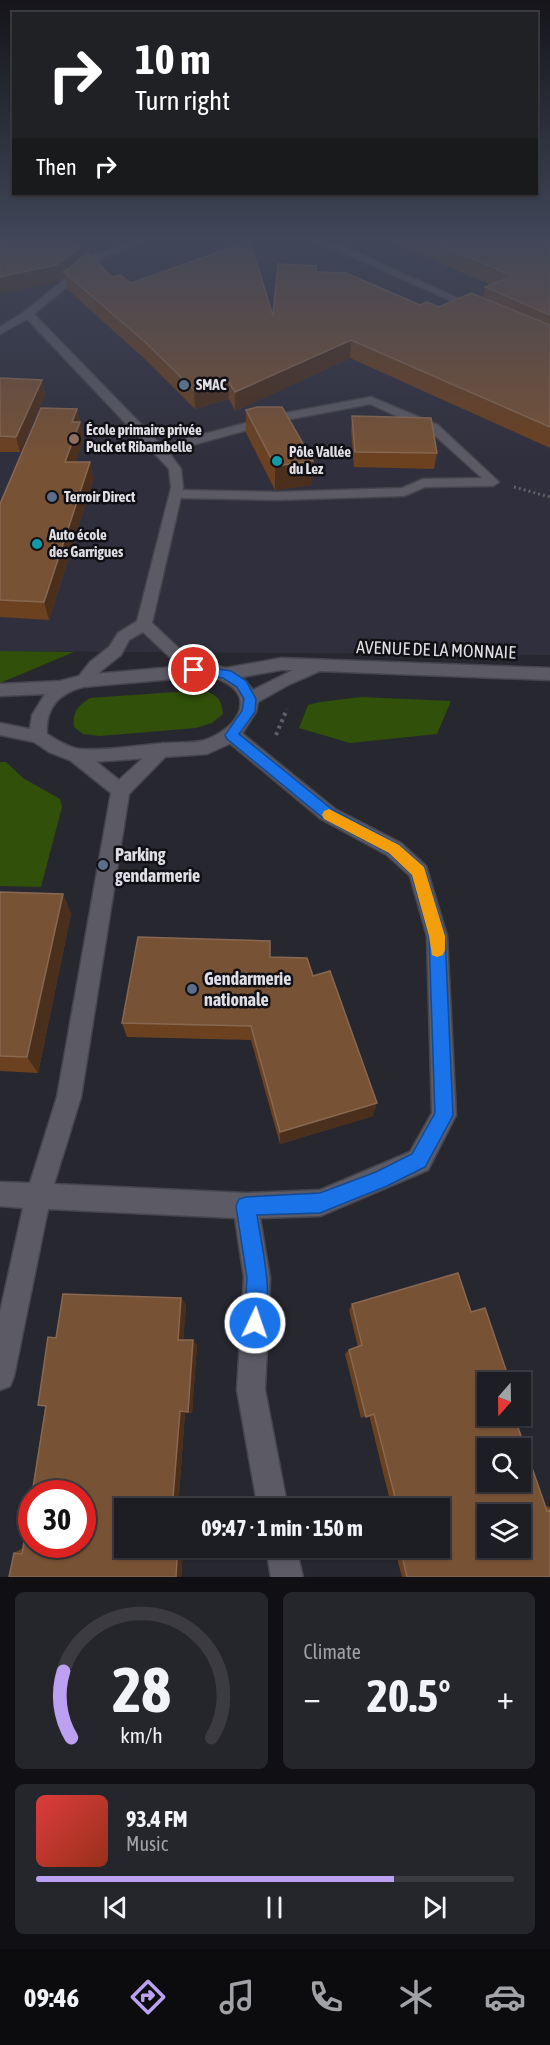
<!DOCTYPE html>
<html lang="en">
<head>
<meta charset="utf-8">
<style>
  body { margin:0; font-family:"Asap Condensed",sans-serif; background:#25262c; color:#f1f3f6; height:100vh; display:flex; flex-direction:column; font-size:22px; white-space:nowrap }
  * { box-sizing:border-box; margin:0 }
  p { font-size:20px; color:#a0a2a6 }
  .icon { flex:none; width:33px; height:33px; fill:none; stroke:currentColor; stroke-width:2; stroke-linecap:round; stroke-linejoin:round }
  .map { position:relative; height:1577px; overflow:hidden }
  .side { display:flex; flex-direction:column; gap:15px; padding:15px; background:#101014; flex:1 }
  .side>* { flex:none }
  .guide { position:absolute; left:12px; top:12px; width:526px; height:183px; border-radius:0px; box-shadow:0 2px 4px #0004,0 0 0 2px #3b3b41; background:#202124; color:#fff; overflow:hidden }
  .needle { width:39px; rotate:200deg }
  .controls { position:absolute; left:477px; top:1372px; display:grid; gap:12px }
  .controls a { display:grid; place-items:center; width:54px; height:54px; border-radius:0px; background:#1d1d24; box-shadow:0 2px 4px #0004,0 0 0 2px #3b3b41; font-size:30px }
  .speed { position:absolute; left:18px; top:1480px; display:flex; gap:12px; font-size:30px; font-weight:700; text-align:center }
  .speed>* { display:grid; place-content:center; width:78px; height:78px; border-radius:50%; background:#1d1d24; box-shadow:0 2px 4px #0004,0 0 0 2px #3b3b41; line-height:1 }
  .speed .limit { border:9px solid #d22; background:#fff; color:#111 }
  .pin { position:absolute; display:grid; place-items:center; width:51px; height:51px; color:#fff; margin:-26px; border:3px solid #fff; border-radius:50%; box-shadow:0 2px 6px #0007 }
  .me { position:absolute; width:66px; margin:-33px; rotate:3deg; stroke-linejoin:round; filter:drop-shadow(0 0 4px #0008) }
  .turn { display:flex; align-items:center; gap:21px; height:126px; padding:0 24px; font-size:27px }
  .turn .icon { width:78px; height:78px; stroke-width:2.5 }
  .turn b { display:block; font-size:42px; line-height:51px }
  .then { display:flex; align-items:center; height:57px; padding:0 24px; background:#0003; gap:12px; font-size:22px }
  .big { font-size:45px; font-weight:700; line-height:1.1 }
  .side .card { flex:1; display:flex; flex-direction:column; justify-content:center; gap:9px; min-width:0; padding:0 21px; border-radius:9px; background:#25262c }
  .side .dial { align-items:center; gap:0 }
  .dial svg { height:156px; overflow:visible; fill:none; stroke:#3b3b41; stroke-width:7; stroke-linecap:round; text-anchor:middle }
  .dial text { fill:#f1f3f6; stroke:none }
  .song { display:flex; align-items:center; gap:18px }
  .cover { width:72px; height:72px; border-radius:9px; background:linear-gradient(135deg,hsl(0 70% 55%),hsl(10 70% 35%)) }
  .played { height:6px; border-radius:3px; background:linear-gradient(90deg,#bca0f2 75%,#3b3b41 75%) }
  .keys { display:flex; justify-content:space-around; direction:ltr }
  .heat { display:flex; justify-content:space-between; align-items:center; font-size:33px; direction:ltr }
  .side .tiles { flex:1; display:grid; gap:15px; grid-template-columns:1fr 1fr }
  .card:last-child { grid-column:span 2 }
  .trip { position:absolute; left:114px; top:1498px; width:336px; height:60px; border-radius:0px; background:#1d1d24; box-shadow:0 2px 4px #0004,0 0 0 2px #3b3b41; font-weight:700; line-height:60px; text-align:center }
  .tab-bar { display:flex; height:96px; justify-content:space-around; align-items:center; background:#0c0c0e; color:#a0a2a6 }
  .tab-bar .icon { width:42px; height:42px }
  .tab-bar .selected { color:#bca0f2 }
  .tab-bar b { font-size:27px; color:#f1f3f6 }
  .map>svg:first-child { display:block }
  .built { fill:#302f3d }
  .green { fill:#31500a }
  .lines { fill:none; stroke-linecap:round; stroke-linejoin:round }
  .lane-casing { stroke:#46454d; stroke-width:3 }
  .street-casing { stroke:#46454d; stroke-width:3 }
  .secondary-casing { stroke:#46454d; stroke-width:3 }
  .path-far1 { stroke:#606068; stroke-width:3; stroke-dasharray:2 3; stroke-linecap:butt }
  .path { stroke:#606068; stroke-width:4; stroke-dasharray:3 4; stroke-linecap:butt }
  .lane { fill:#5b5a65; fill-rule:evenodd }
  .street { fill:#5b5a65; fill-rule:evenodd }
  .secondary { fill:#5b5a65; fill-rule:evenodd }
  .wall { fill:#6c4120 }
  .shaded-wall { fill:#4b2f1d }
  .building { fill:#785235; stroke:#886851; stroke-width:1.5; fill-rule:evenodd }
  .route { fill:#1a73e8; stroke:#114b97; stroke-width:1.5 }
  .slow { fill:#f59e0b }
  .service-dot { fill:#5c6f8a; stroke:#101014; stroke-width:2 }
  .education-dot { fill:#8d6e63; stroke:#101014; stroke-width:2 }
  .culture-dot { fill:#0f9aa8; stroke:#101014; stroke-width:2 }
  .labels { text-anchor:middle; stroke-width:5; stroke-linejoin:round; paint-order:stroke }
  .far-poi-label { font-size:15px; font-weight:bold; fill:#dfdee5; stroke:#101014; text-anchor:start }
  .street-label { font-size:18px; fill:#dfdee5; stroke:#101014 }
  .poi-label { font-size:18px; font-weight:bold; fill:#dfdee5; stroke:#101014; text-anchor:start }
</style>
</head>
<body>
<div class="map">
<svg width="550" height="1577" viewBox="0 0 550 1577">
  <rect width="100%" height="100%" fill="#272730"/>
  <!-- built -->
  <path class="built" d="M0 240H550V655L0 651Z"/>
  <!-- green -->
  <path class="green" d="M0 651 74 652 0 683Z
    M204 690C216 695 222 699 223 714L212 723 196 728 100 736 83 734 74 727C72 712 78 706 90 698Z
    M362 697 451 701 437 734 350 743 299 728 308 705 320 702Z
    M0 762H6L23 778 60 799 62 807 41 887 0 886Z"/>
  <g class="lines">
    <defs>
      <path id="lane" d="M371 397 438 425 499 482 493 486 425 487 404 496 277 500 176 498 170 494 176 490 277 492 402 488 423 479 482 478 430 431 370 404 281 421 159 454 153 450 155 447 280 414Z"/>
      <path id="street" d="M137 240H149L102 258 34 314 170 454 181 469 183 488 152 623 202 670 200 674H188L143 632 129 640 121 655 102 670 89 685H77L75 681 90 662 109 647 118 633 137 621 171 488 169 469 27 319 0 334V327L24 312 96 254Z
        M309 240 336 243 482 309 474 311 330 247Z
        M232 729 238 730 335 809 401 843 426 866 447 936 456 1115 428 1170 320 1216 260 1218 270 1278 265 1390 288 1509H258L237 1390 244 1278 235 1218 48 1209 14 1376 10 1386 0 1390V1312L23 1208 0 1206V1182L30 1183 57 1097 111 793 71 761 68 756 71 751 77 749 83 751 119 780 157 745 163 743 169 745 172 750 129 794 81 1097 54 1184 246 1193 320 1190 410 1152 432 1113 427 936 410 876 387 855 321 819 226 740 223 735 226 730Z
        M266 1548H296L303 1577H271Z"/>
      <path id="secondary" d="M281 658 550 668V680L320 671 290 684 258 702 256 712 238 740 207 754 77 763 49 752 34 742 0 735V723L30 729 32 715 45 694 0 696V684L60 681 83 675 207 664 226 668ZM281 670H293L253 690 242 677ZM207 676C256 686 247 723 208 739 196 744 179 742 167 743 139 745 108 751 80 749 69 748 57 740 47 734 45 707 60 693 83 687Z"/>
    </defs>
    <!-- lane casing -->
    <use href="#lane" class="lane-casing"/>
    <!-- street casing -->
    <use href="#street" class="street-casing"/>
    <!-- secondary casing -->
    <use href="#secondary" class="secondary-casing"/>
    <!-- path-far1 -->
    <path class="path-far1" d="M514 487 550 497"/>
    <!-- path -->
    <path class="path" d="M276 735 287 709"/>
    <!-- lane -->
    <use href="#lane" class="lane"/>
    <!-- street -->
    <use href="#street" class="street"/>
    <!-- secondary -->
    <use href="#secondary" class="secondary"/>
  </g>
  <!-- wall -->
  <path class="wall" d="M0 240H74H73L82 258 112 277 131 283 273 316 316 272 420 305 439 307 483 298 485 287 491 285 387 240H550V448L350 358 235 411 229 399 195 409 147 361 67 289 65 276 58 281 0 294Z
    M0 378 42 380 45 395 20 452H0Z
    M77 409 84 439 75 462H90L93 480 49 620 0 617V504Z
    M246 410 313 461 312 485 275 490 246 433Z
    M352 416 437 453 434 469 354 467 351 431Z
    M0 892 63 894 71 914 38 1073 0 1071Z
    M270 941V957L313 976 373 1116 280 1144 251 1040 127 1037 122 1023Z
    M181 1298 186 1305 183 1340 197 1345 192 1413 185 1412 178 1509H124L175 1551 183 1552 181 1577 14 1553 23 1548 56 1338Z
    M352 1304 471 1312 500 1375 545 1506 550 1507V1577H402L396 1554 403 1551 402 1548H440V1509H392L369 1415 361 1418 345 1354 349 1350 358 1347 349 1310Z"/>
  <!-- shaded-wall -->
  <path class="shaded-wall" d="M80 247 82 262 64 272 65 276 58 281 0 294V277Z
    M351 340 350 358 235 411V392Z
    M42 380 45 395 20 452 16 437Z
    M228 381 229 399 195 409 194 390Z
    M77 409 84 439 69 479 65 462 72 422Z
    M313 461 312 485 275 490V466Z
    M90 462 93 480 49 620 44 602Z
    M63 894 71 914 38 1073 27 1057Z
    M377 1103 373 1116 280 1144V1132Z
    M181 1298 186 1305 183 1345 178 1340Z
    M193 1340 197 1345 192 1413 188 1412Z
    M180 1411 185 1412 178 1509H172Z
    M169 1548H175V1551L169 1558Z
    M183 1552 181 1577H176L177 1559Z"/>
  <!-- building -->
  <path class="building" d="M0 240H72L80 247 56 265 0 277Z
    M428 240H550V315L485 287 513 276Z
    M250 241 273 316 278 264 316 266V272L346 273 420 305 427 302 439 307 471 293 550 325V427L351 340 235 392 228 381 194 390 145 342 64 272 88 253 112 277 120 275 131 283Z
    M0 378 42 380 16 437 0 436Z
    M257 407H282L313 461 275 466 246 410Z
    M41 408 77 409 72 422H80L65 462H90L44 602 0 600V504Z
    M352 416 431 418 437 453 355 452Z
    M0 892 63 894 27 1057 0 1056Z
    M138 937 270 941V957L307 958 313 976 330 971 377 1103 280 1132 251 1026 122 1023Z
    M458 1273 471 1312 485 1308 507 1373 500 1375 503 1383H488V1416H514L547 1511 550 1510V1577H407L403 1560 409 1557 407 1548H440V1509H398L374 1414 366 1417 349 1350 362 1345 352 1304ZM488 1449H520V1482H488ZM488 1515H520V1548H488Z
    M63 1294 181 1298 178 1340H193L188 1412 180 1411 172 1509H124V1548H169V1558L177 1559 176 1577H9L14 1553 22 1554 32 1494V1545H82V1494H32L46 1406 38 1405 48 1337 56 1338Z"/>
  <!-- sky -->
  <linearGradient id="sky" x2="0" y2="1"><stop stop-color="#15151a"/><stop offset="0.52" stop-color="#414759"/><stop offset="1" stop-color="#414759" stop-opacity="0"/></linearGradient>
  <rect width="550" height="460" fill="url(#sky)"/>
  <!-- route -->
  <path class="route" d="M194 665 231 671 246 681 256 699 255 712 239 734 333 810 399 845 424 867 445 936 453 1115 450 1121 425 1167 387 1186 320 1213 257 1215C262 1249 275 1298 262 1330L255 1333 247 1330 244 1323 247 1278 236 1206 239 1199 246 1197 320 1193 376 1172 412 1154 435 1113 429 936 412 875 389 853 323 818 227 739 225 735 242 711 244 699 237 687 223 678 190 673 188 670Z"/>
  <!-- slow -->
  <path class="slow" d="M329 809 399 845 424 867 445 936V950L443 955 437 957 432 955 429 936 412 875 389 853 324 819 322 815 324 811Z"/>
  <!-- markers -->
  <g class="service-dot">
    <circle cx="184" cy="385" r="6"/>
    <circle cx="52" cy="497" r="6"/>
    <circle cx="103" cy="865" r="6"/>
    <circle cx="192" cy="989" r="6"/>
  </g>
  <circle class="education-dot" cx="74" cy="439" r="6"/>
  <g class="culture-dot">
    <circle cx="277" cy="461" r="6"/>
    <circle cx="37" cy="544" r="6"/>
  </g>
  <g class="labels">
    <!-- far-poi labels -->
    <g class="far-poi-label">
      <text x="196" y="390">SMAC</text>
      <text x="86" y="435">École primaire privée<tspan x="86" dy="17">Puck et Ribambelle</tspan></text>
      <text x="289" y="457">Pôle Vallée<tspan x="289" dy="17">du Lez</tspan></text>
      <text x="64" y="502">Terroir Direct</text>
      <text x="49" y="540">Auto école<tspan x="49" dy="17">des Garrigues</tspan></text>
    </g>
    <!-- street labels -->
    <g class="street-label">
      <text transform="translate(436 650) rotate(2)" y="6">AVENUE DE LA MONNAIE</text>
    </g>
    <!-- poi labels -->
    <g class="poi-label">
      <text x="115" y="861">Parking<tspan x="115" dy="21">gendarmerie</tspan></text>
      <text x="204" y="985">Gendarmerie<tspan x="204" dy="21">nationale</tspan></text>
    </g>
  </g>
</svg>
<div class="controls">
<a><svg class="needle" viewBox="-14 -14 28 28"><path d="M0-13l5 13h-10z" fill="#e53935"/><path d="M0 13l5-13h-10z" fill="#a0a2a6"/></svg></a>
<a><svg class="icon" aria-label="search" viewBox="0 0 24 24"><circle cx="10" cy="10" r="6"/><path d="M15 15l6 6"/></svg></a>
<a><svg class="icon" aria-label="layers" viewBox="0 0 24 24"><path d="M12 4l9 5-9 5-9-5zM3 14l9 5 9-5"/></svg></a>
</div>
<div class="speed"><div class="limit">30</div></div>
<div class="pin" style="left:194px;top:670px;background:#d93025"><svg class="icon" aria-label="arrive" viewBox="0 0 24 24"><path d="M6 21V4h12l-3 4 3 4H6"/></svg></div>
<svg class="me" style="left:255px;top:1323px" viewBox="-20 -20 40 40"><circle r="17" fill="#1a73e8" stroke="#fff" stroke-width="3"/><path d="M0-11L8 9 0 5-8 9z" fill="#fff"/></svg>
<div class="trip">09:47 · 1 min · 150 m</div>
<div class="guide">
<div class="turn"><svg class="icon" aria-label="right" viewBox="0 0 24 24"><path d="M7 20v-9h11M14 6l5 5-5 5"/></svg><div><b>10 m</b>Turn right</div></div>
<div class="then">Then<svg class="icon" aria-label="right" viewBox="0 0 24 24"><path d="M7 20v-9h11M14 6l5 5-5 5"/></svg></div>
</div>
</div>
<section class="side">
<div class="tiles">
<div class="card dial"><svg viewBox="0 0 100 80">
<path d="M14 69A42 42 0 1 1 86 69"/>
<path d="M14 69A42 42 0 0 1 10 35" stroke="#bca0f2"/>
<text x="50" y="56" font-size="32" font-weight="700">28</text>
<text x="50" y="72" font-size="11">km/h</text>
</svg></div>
<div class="card"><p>Climate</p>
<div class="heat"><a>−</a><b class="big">20.5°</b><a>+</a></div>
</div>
<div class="card">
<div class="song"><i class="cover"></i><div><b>93.4 FM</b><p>Music</p></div></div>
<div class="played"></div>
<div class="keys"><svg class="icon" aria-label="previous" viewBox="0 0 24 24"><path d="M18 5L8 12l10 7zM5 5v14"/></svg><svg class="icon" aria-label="pause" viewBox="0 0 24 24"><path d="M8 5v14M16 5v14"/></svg><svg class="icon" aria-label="next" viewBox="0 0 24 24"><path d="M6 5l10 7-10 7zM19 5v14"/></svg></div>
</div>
</div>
</section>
<nav class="tab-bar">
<b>09:46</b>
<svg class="icon selected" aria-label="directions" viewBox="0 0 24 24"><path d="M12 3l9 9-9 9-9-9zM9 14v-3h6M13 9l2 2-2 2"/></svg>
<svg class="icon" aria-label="music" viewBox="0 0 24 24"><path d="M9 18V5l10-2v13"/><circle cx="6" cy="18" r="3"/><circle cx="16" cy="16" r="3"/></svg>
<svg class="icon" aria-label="phone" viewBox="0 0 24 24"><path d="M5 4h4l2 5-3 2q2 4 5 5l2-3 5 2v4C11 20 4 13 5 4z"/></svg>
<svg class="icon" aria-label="climate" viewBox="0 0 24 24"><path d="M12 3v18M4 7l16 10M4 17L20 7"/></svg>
<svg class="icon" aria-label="car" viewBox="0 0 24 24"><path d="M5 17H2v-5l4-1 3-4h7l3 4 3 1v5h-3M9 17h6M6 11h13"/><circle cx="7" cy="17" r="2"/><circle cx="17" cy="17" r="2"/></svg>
</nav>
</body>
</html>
